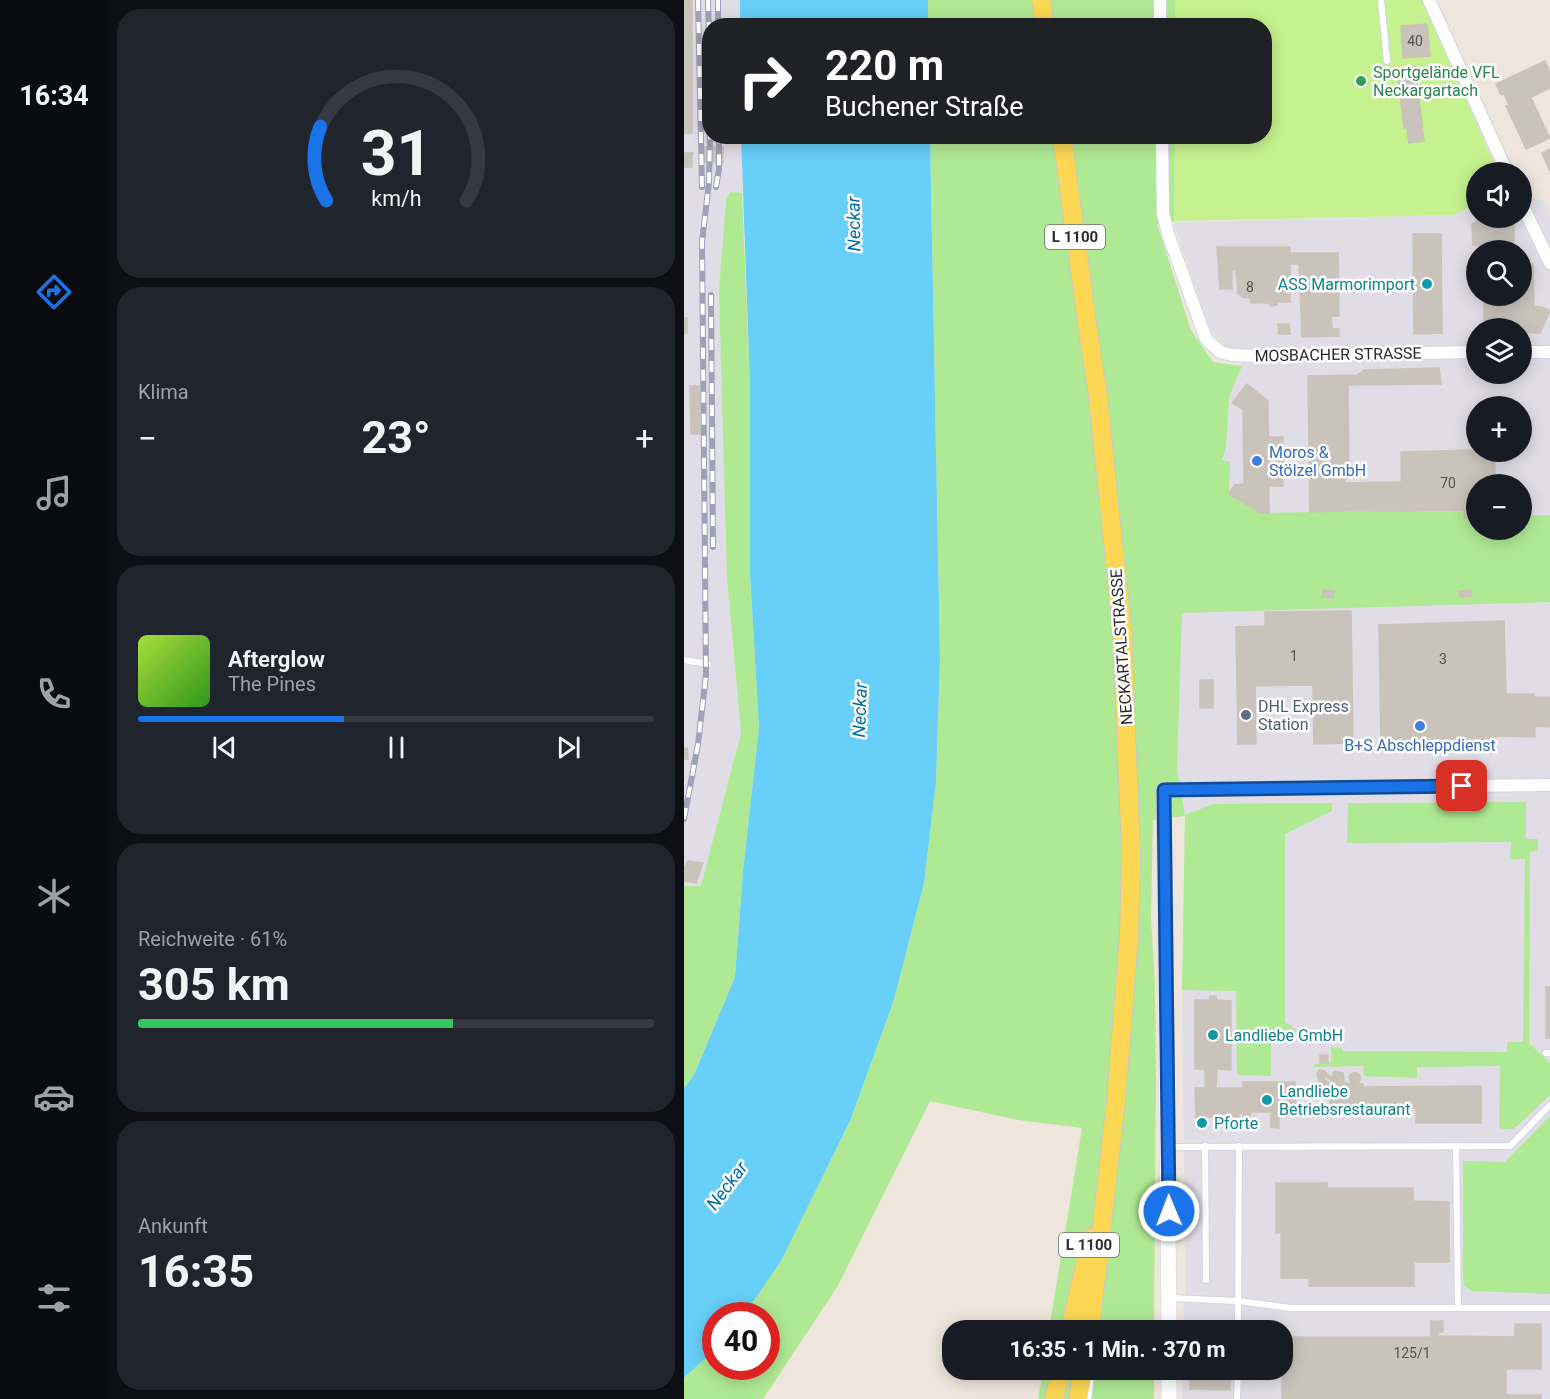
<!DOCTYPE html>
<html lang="de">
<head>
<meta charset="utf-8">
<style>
  body { margin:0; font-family:Roboto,sans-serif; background:#20242c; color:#f1f3f6; height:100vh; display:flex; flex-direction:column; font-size:22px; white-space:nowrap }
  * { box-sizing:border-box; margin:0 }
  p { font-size:20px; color:#9ea1a6 }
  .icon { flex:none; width:33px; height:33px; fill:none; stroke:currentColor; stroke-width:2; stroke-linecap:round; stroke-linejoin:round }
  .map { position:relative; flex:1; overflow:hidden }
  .panel { display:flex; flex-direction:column; gap:9px; padding:9px; background:#0d0f14; width:576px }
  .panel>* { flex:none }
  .banner { position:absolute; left:18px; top:18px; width:570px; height:126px; border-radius:24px; box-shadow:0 3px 15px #0003; background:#202124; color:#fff; overflow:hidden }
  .controls { position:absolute; left:782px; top:162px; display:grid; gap:12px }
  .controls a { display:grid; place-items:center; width:66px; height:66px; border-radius:50%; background:#171b24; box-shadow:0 3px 15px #0003; font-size:30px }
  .speed { position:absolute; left:18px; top:1302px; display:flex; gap:12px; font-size:30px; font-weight:700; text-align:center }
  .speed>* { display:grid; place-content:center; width:78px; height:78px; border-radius:50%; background:#171b24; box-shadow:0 3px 15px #0003; line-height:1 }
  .speed .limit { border:9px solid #d22; background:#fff; color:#111 }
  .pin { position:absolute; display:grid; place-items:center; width:51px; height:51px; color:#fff; margin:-26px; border-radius:12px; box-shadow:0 3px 9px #0006 }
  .me { position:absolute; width:66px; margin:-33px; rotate:359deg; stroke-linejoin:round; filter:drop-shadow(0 0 4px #0008) }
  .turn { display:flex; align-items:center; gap:21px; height:126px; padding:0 24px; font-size:27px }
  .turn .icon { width:78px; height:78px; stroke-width:2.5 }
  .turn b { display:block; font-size:42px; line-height:51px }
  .big { font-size:45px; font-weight:700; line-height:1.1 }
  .panel .widget { flex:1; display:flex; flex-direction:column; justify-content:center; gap:9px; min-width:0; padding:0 21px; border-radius:24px; background:#20242c }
  .panel .dial { align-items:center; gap:0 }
  .dial svg { height:156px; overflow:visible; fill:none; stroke:#363941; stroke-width:7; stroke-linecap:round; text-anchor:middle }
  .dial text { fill:#f1f3f6; stroke:none }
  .song { display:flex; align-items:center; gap:18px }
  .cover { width:72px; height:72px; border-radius:9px; background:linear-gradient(135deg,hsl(80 70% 55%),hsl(110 70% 35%)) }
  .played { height:6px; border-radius:3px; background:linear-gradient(90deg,#1a73e8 40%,#363941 40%) }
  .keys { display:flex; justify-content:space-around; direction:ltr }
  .heat { display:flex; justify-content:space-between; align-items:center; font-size:33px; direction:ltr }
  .charge { height:9px; border-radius:4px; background:linear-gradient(90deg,#34c759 61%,#363941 0) }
  .trip { position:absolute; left:258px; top:1320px; width:351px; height:60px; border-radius:24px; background:#171b24; box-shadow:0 3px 15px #0003; font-weight:700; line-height:60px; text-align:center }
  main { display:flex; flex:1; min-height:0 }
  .dock { display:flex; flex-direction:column; width:108px; justify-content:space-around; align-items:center; background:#090b0e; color:#9ea1a6 }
  .dock .icon { width:42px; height:42px }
  .dock .selected { color:#1a73e8 }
  .dock b { font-size:27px; color:#f1f3f6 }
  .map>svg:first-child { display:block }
  .industrial { fill:#e0dde6; fill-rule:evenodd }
  .green { fill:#b0e994 }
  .pitch { fill:#c6f18f }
  .water { fill:#67cff8 }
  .building { fill:#c9c3bc; stroke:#cac3b5; stroke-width:1.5; fill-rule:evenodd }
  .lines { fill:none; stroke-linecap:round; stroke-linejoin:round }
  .service-casing { stroke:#d1d5e5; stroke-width:8 }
  .minor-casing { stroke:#d1d5e5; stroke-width:14 }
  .tertiary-casing { stroke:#d1d5e5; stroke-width:16 }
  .primary-casing { stroke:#c8c8c8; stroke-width:20 }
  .service { stroke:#fff; stroke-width:6 }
  .minor { stroke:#fff; stroke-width:12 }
  .tertiary { stroke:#fff; stroke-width:15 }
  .primary { stroke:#fbd754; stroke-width:18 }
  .rail-casing { stroke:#9ea1b7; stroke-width:6 }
  .rail { stroke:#fff; stroke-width:4; stroke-dasharray:11; stroke-linecap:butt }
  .route-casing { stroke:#114b97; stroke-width:15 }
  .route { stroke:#1a73e8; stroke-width:10 }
  .leisure-dot { fill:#2e9e5b; stroke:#fff; stroke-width:2 }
  .culture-dot { fill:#0f9aa8; stroke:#fff; stroke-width:2 }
  .shop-dot { fill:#3f7fe0; stroke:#fff; stroke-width:2 }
  .service-dot { fill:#5c6f8a; stroke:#fff; stroke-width:2 }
  .labels { text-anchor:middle; stroke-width:5; stroke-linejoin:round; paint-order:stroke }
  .number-label { font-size:14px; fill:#52514f }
  .shield { fill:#fff; stroke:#6b6b6b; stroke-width:1.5 }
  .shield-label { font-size:15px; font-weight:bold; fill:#2b2b2b }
  .leisure-label { font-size:16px; fill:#27864d; stroke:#fff; text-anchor:start }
  .culture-label { font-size:16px; fill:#0d838f; stroke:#fff; text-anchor:start }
  .street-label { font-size:16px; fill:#2b2b2b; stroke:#fff }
  .shop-label { font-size:16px; fill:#366cbe; stroke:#fff; text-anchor:start }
  .service-label { font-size:16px; fill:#4e5e75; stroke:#fff; text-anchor:start }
  .water-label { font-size:18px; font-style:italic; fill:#036ca7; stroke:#fff }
</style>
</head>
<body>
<main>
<nav class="dock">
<b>16:34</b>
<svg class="icon selected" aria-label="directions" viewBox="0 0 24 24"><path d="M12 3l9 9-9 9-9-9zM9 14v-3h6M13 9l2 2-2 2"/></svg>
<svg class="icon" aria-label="music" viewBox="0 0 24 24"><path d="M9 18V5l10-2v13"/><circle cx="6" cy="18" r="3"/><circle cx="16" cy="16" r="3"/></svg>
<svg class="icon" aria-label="phone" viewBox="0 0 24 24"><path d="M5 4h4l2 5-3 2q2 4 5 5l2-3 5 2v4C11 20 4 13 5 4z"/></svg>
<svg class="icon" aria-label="climate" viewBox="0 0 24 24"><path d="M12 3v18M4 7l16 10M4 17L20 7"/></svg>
<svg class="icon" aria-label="car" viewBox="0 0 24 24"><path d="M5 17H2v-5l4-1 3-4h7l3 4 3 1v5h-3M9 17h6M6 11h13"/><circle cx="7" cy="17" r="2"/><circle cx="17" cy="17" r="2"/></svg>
<svg class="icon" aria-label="filters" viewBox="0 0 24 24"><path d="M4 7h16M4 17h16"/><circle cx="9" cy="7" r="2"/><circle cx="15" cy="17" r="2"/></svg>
</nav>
<section class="panel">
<div class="widget dial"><svg viewBox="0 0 100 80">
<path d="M14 69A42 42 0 1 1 86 69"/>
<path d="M14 69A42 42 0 0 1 11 31" stroke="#1a73e8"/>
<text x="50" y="56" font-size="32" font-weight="700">31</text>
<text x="50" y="72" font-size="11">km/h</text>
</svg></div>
<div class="widget"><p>Klima</p>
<div class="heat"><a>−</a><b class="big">23°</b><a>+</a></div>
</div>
<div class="widget">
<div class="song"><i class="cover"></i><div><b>Afterglow</b><p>The Pines</p></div></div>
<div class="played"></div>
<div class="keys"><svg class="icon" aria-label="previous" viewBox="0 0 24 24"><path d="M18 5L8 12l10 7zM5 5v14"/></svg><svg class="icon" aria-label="pause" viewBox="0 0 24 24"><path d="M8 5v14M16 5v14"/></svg><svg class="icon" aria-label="next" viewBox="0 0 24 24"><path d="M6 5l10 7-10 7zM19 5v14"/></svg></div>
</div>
<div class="widget"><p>Reichweite · 61%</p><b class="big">305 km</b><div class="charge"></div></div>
<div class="widget"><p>Ankunft</p><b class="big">16:35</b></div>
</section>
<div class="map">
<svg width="866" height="1399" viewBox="0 0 866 1399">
  <rect width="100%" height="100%" fill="#eee6dc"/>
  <!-- industrial -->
  <path class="industrial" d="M0 0H56V25L26 26V136L57 137 58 193 46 192 43 577 57 733 17 887 0 912Z
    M837 195 860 201 866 214V1399H498V1370H598V1330H499L502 1278 498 1010 501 815 493 769 498 589 542 448 545 397 558 366 523 325 490 222 769 215 792 205V218H837ZM792 250H837V296H792ZM792 328H837V374H792ZM792 406H837V452H792ZM792 484H837V530H792Z"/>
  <!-- green -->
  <path class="green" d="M244 0H492L491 25H244Z
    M246 137H491L490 221 473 224 507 330 529 362 558 366 545 397 542 448 538 460 546 462 545 494 577 513 780 510 792 518V530H837V516L866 515V602L498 613 493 769 501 815 529 804 648 803V811L601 834V1022L622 1037 587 1035V1076L553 1075 552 991 498 990 501 816 469 820 467 919 471 983 472 1081 470 1330H365L398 1128 334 1120 246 1101 155 1284 79 1399H0V1378L31 1349 32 1366H82V1316L60 1315 97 1261 166 1121 210 1000 240 883 252 782 256 658Z
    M46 192 58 193 66 384V573L75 728 59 872 51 977 10 1075 0 1088V886H17L57 733 43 577 35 292 42 200Z
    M842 802V839H854V851L846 852 845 1043 866 1063V1095L830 1129H818L815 1127 816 1066 733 1067V1078L680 1076 679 1066 630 1067 631 1064 647 1063V1047L658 1048 659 1051 823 1052V1042H839L841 859H826L827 842 663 843 664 803Z
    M866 1116V1294L788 1291 780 1286 779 1277V1161L821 1162Z
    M359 1370H470V1399H354Z"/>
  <!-- pitch -->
  <path class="pitch" d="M492 0H738L814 172H792V205L769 215 490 221 491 137 580 136V26L491 25Z"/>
  <!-- water -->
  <path class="water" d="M56 0H244V25H56Z
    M57 137H246L256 658 252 782 240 883 210 1000 166 1121 97 1261 60 1315 32 1316 31 1349 0 1378V1088L10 1075 51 977 59 872 75 728 66 573V384Z"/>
  <!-- building -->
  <path class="building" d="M0 0H8V133H0Z
    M743 24 746 56 719 58 717 26Z
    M861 61 866 73V88L847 97 861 128 837 138 822 106 825 105 820 94 817 95 812 84Z
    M731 66 740 141 725 143 723 128H720L713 69Z
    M861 128 866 138 842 149 837 138Z
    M17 147H39V163L17 162Z
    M866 149V171L858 153Z
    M0 153H10L8 154V167H1Z
    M798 218H830V250H799V245H789L788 224Z
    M729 234H757L758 333 730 334Z
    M533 247H606V302H594L593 305 586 306 585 303H567L566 298 558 297 554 293 552 270H548V289H536Z
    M606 253H654L655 316H647L648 329H655V336L618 337 615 264H606Z
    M837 263 849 264 850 306 858 307 866 311 856 333 837 332V328H800V296H837Z
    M0 318H3V333H0Z
    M594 324H605L606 334H595Z
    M755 368 757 384 664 385 665 478 661 479 662 511 626 512 624 376 674 375 680 370Z
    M563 384 584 401 585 513H577L545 494 550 485 560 484 559 409 548 403Z
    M6 386H15L16 434H7Z
    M585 437H599V486H585Z
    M789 450 790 453H811V484H792V518H780V510L718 511 717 452Z
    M718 482V511H662L661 483Z
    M639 590 650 591 649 598 638 597Z
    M787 590 788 596 776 597 775 591Z
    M667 611 669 743 630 744 629 685 553 686 552 627 581 626V612Z
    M820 621 822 694H850L851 737 812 736 811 745H798V741L697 743 695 625Z
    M516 680H529V708H516Z
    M571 685 572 744H554L553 686Z
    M850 697H866V727L851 726Z
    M3 748 4 759H0V749Z
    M4 861 19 863 12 883 0 881V869Z
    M862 987H866V1038H862Z
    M526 996H532L533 1000 547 1001V1070L533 1069 532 1088H554L555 1117H512L511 1088H521V1069H511V1000H525Z
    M636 1055H644V1063H636Z
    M635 1070 640 1071 648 1078 649 1073 652 1071 659 1073 660 1081 656 1083 679 1084V1087L797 1086V1123H732V1108H690L689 1116H680V1113H647V1109H642L639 1113 637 1108H646L647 1091 635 1082 633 1074ZM641 1076 654 1085 647 1084 640 1079Z
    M665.5 1078a5.5 5.5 0 1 1 11 0a5.5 5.5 0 1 1-11 0Z
    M559 1082H611L612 1112H595V1128L587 1127V1112H566L567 1128H559V1113H555L554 1088H559Z
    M514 1117H522V1128H514Z
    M592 1183H643V1188H729V1201L765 1202V1262H730V1286H625V1278H597V1233H592Z
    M747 1321H759V1332H754L755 1336 831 1337V1324H857V1369H822V1395H857V1399H598V1337H747Z
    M507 1370H546V1390L506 1389Z"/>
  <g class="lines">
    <defs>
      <path id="service" d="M697 0 703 61
        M0 660 24 664
        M862 1053H866
        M521 1146 522 1280
        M772 1146 774 1308
        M485 1147 826 1146 866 1105
        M486 1298 554 1301 607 1308H866
        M554 1330 555 1146
        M404 1399 408 1370
        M553 1399 554 1370"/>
      <path id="minor" d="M476 0V26
        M745 0 823 172
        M478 136 479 213 484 234 522 339 536 352 548 355 573 356 792 352
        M837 202 866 263
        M837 352H866
        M480 790 866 785"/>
      <path id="tertiary" d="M480 790 485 1330
        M485 1399V1370"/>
      <path id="primary" d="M357 0 361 26
        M378 136 405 338 413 388 438 628 447 854 445 935 432 1101 406 1330
        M386 1330 407 1238
        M370 1399 377 1370
        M394 1399 399 1370"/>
    </defs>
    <!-- service casing -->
    <use href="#service" class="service-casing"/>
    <!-- minor casing -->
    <use href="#minor" class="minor-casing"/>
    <!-- tertiary casing -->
    <use href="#tertiary" class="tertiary-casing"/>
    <!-- primary casing -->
    <use href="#primary" class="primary-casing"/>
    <!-- service -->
    <use href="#service" class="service"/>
    <!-- minor -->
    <use href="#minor" class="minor"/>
    <!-- tertiary -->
    <use href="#tertiary" class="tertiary"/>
    <!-- primary -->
    <use href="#primary" class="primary"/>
    <defs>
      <path id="rail" d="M14 0 18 187
        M24 0 26 73
        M34 0V26
        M32 187 35 169V139
        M27 295 29 547
        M0 819 14 744 22 675 18 242 25 182 26 136"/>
    </defs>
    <!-- rail casing -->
    <use href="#rail" class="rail-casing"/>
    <!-- rail -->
    <use href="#rail" class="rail"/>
  </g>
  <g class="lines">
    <defs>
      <path id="route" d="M485 1211 480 790 778 786"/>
    </defs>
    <!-- route casing -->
    <use href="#route" class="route-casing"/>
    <!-- route -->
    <use href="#route" class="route"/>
  </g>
  <!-- markers -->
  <circle class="leisure-dot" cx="677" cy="81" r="6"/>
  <g class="culture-dot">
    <circle cx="743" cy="284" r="6"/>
    <circle cx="529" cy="1035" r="6"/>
    <circle cx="583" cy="1100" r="6"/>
    <circle cx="518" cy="1123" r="6"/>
  </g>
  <g class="shop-dot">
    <circle cx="573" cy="461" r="6"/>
    <circle cx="736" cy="726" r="6"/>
  </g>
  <circle class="service-dot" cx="562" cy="715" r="6"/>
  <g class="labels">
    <!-- number labels -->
    <g class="number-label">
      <text x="731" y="46">40</text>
      <text x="566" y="292">8</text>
      <text x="764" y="488">70</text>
      <text x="610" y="661">1</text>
      <text x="759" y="664">3</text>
      <text x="728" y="1358">125/1</text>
    </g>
    <!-- shield labels -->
    <g class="shield">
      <rect x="361" y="225" width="60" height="24" rx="4.5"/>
      <rect x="375" y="1233" width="60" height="24" rx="4.5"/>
    </g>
    <g class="shield-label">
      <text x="391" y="242">L 1100</text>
      <text x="405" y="1250">L 1100</text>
    </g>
    <!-- leisure labels -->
    <g class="leisure-label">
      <text x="689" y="78">Sportgelände VFL<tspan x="689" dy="18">Neckargartach</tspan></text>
    </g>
    <!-- culture labels -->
    <g class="culture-label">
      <text x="731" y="290" text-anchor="end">ASS Marmorimport</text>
      <text x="541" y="1041">Landliebe GmbH</text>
      <text x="595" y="1097">Landliebe<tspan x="595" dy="18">Betriebsrestaurant</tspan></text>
      <text x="530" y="1129">Pforte</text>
    </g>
    <!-- street labels -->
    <g class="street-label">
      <text transform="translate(654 354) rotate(-1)" y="6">MOSBACHER STRASSE</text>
      <text transform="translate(437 647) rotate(-94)" y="6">NECKARTALSTRASSE</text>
    </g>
    <!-- shop labels -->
    <g class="shop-label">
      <text x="585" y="458">Moros &amp;<tspan x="585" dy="18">Stölzel GmbH</tspan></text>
      <text x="736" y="751" text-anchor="middle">B+S Abschleppdienst</text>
    </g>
    <!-- service labels -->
    <g class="service-label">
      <text x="574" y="712">DHL Express<tspan x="574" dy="18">Station</tspan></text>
    </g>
    <!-- water labels -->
    <g class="water-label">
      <text transform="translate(170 224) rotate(-91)" y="6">Neckar</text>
      <text transform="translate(176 710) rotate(-88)" y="6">Neckar</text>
      <text transform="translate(43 1186) rotate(-53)" y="6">Neckar</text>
    </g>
  </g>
</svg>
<div class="controls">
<a><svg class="icon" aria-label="sound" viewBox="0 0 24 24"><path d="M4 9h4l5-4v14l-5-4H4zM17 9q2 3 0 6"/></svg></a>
<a><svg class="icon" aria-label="search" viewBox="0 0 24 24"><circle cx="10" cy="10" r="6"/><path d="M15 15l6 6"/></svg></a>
<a><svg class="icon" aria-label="layers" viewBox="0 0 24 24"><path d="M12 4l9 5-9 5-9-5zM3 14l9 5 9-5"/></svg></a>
<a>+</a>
<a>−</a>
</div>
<div class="speed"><div class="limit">40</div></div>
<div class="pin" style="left:778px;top:786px;background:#d93025"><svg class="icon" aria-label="arrive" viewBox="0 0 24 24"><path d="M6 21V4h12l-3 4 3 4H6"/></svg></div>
<svg class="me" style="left:485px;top:1211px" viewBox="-20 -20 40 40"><circle r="17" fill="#1a73e8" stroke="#fff" stroke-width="3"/><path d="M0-11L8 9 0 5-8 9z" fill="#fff"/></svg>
<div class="trip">16:35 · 1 Min. · 370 m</div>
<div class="banner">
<div class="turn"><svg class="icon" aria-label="right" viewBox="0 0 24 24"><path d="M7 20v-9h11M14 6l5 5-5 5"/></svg><div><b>220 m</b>Buchener Straße</div></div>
</div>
</div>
</main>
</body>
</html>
